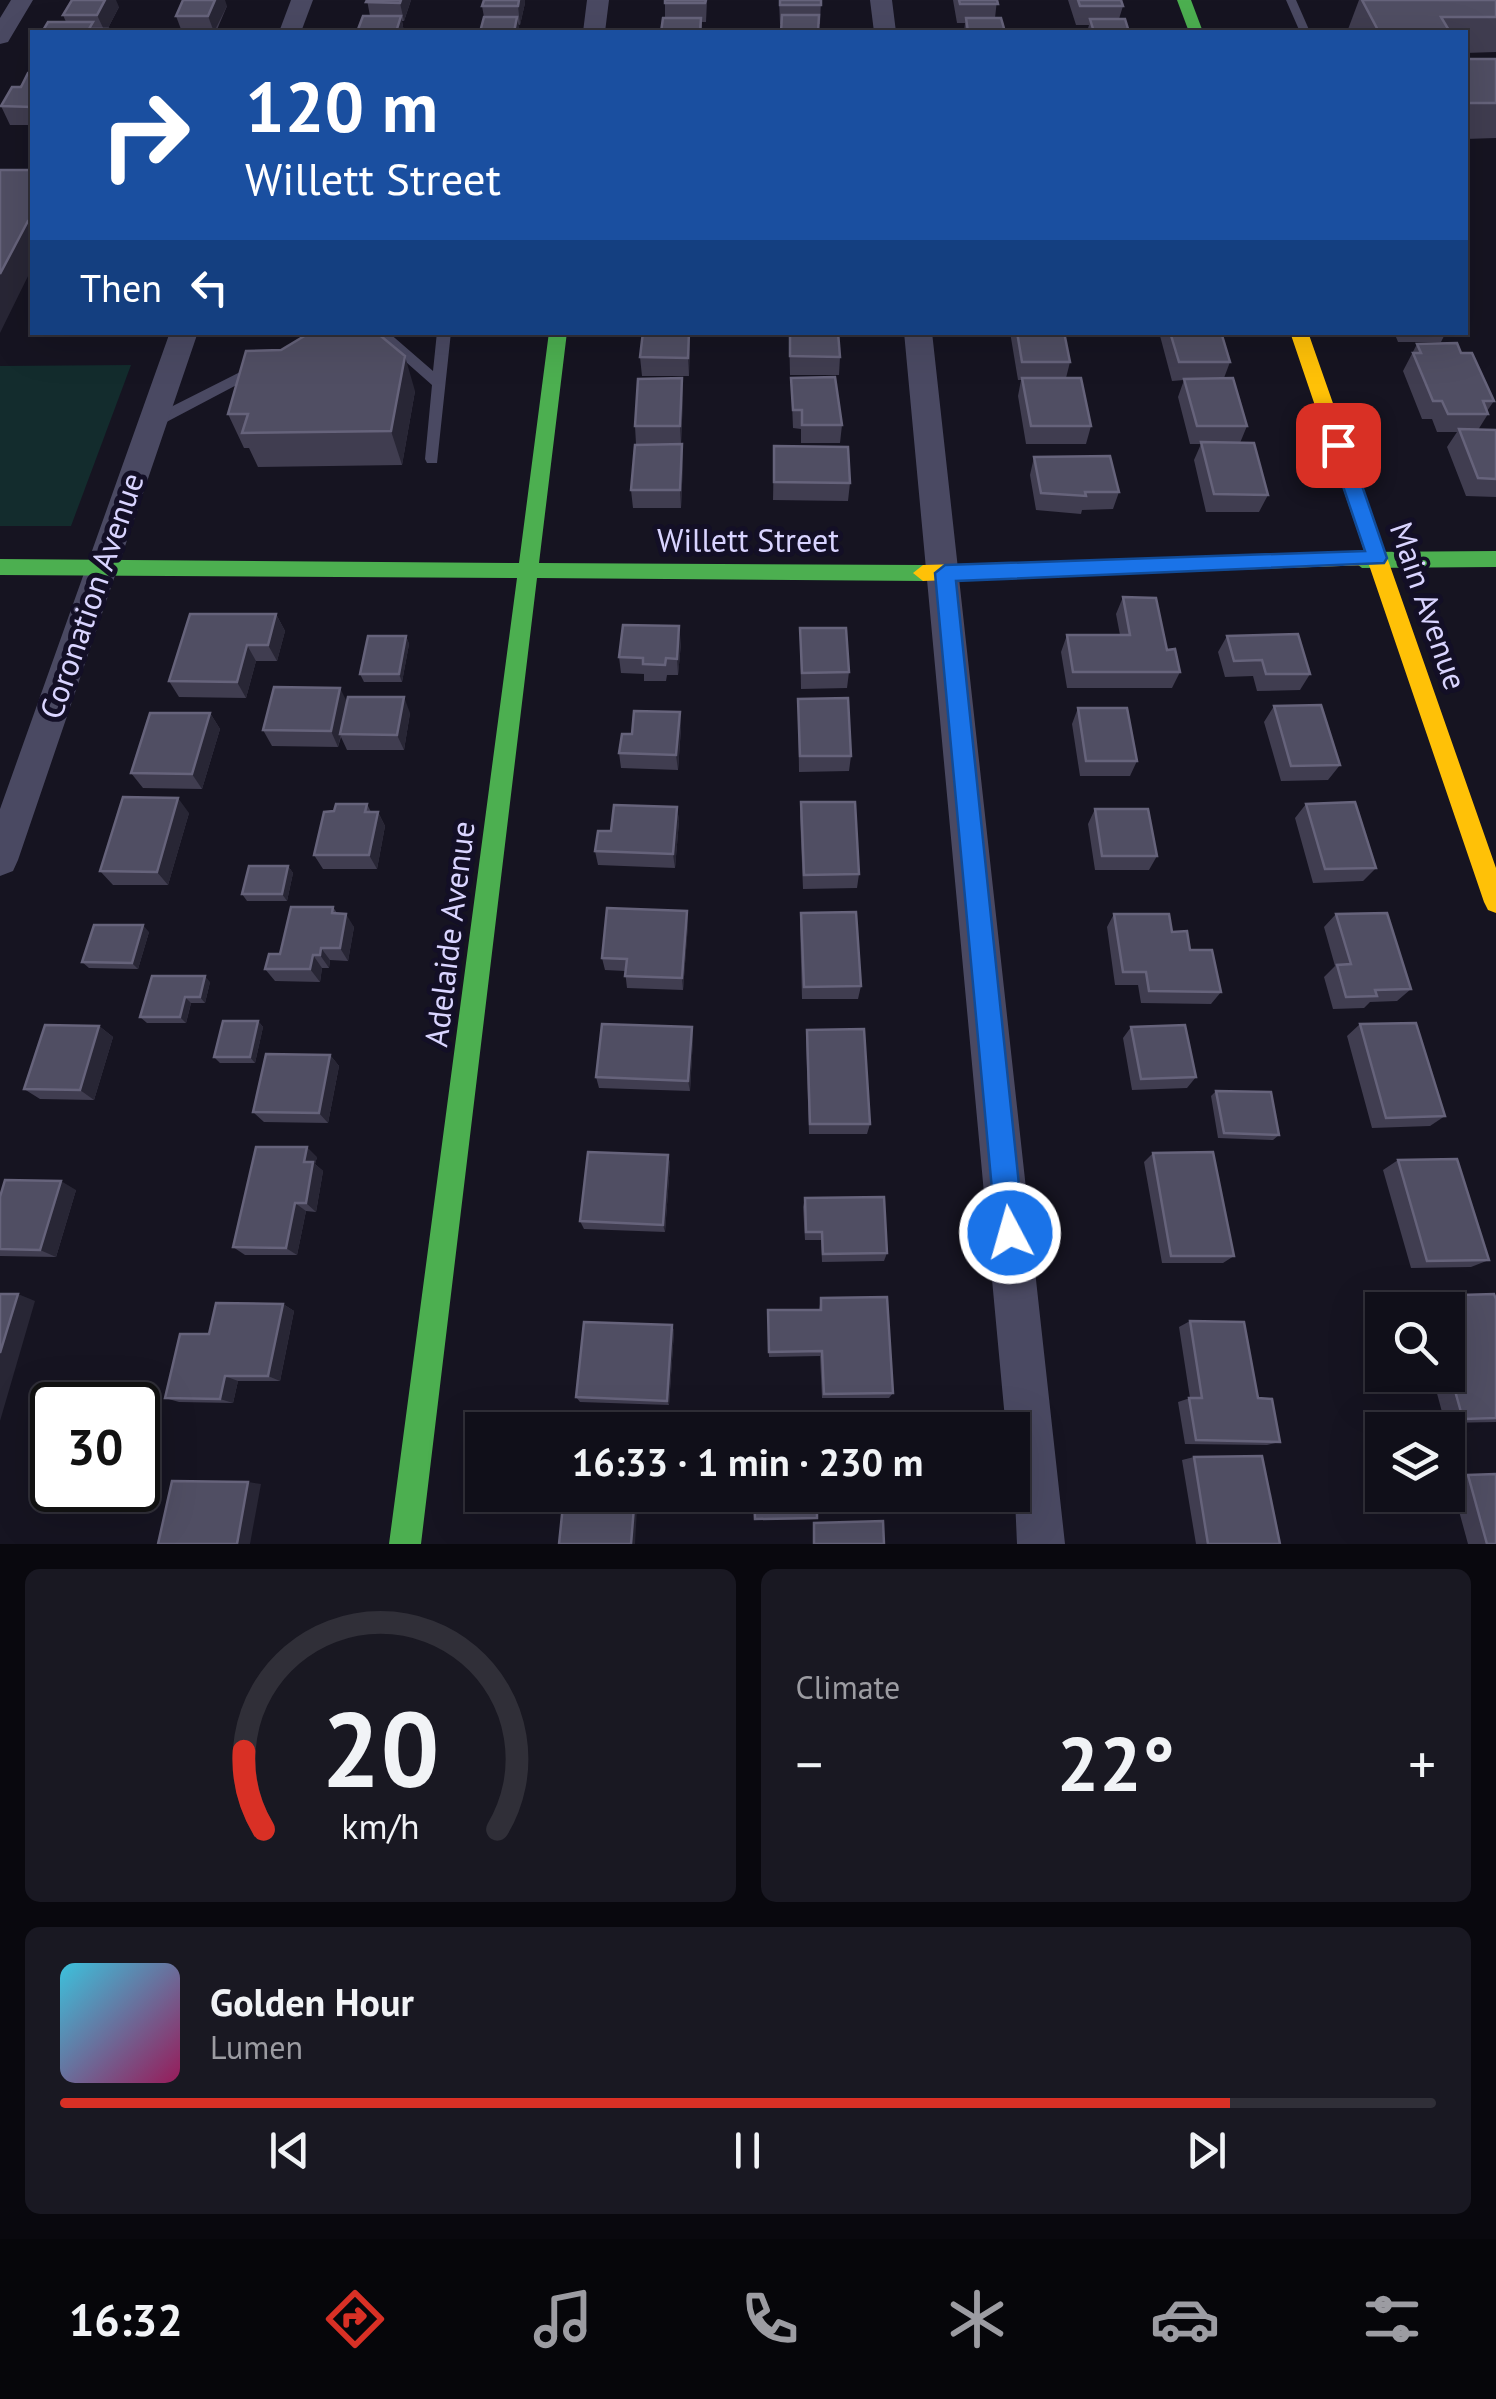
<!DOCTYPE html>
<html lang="en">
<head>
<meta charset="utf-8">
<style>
  body { margin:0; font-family:"PT Sans",sans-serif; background:#191822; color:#f1f3f6; height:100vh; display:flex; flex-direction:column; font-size:38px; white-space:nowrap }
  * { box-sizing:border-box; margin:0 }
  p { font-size:32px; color:#9c9ca2 }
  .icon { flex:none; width:55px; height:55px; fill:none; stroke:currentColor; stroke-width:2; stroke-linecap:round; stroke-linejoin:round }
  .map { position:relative; height:1544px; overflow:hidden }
  .side { display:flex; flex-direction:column; gap:25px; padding:25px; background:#09080e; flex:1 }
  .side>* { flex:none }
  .hud { position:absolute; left:30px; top:30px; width:1438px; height:305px; border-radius:0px; box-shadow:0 10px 40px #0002,0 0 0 2px #302f38; background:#1a4fa0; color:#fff; overflow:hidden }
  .fabs { position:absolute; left:1365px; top:1292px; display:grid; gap:20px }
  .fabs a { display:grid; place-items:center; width:100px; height:100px; border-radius:0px; background:#100f19; box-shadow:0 10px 40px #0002,0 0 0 2px #302f38; font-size:50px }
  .speed { position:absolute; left:30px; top:1382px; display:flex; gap:20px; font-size:50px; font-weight:700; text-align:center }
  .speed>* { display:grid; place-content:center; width:130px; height:130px; border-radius:50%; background:#100f19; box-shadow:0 10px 40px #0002,0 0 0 2px #302f38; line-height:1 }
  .speed .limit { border:5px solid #111; border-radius:15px; background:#fff; color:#111 }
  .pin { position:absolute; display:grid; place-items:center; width:85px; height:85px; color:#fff; margin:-42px; border-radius:20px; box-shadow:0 5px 15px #0006 }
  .me { position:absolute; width:110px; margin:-55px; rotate:354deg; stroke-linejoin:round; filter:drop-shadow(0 0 8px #0008) }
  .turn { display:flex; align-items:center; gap:35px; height:210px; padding:0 50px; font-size:45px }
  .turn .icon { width:130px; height:130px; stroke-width:2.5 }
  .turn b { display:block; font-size:70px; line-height:85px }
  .then { display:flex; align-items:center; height:95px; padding:0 50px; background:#0003; gap:20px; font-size:38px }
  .big { font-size:75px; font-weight:600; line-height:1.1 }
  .side .tile { flex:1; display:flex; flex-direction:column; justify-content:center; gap:15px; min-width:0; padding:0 35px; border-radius:15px; background:#191822 }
  .side .dial { align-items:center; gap:0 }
  .dial svg { height:260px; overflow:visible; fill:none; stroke:#302f38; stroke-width:7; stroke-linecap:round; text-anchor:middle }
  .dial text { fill:#f1f3f6; stroke:none }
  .song { display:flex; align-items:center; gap:30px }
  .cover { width:120px; height:120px; border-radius:15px; background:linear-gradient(135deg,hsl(190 70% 55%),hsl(330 70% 35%)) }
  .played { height:10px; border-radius:5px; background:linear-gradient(90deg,#d93025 85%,#302f38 85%) }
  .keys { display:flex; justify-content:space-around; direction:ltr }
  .heat { display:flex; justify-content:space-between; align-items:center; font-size:55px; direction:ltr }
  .side .tiles { flex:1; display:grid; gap:25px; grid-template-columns:1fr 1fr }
  .tile:last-child { grid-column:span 2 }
  .trip { position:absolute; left:465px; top:1412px; width:565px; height:100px; border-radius:0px; background:#100f19; box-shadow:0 10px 40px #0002,0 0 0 2px #302f38; font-weight:600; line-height:100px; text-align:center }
  .dock { display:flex; height:160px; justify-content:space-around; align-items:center; background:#06060a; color:#9c9ca2 }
  .dock .icon { width:70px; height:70px }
  .dock .selected { color:#d93025 }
  .dock b { font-size:45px; color:#f1f3f6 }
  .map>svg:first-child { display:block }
  .green { fill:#132c2d }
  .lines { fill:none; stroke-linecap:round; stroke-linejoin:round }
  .lane { fill:#4a4962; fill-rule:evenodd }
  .street { fill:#4a4962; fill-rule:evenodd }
  .fast { fill:#4caf50; fill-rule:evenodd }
  .slow { fill:#ffc107; fill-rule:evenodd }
  .wall { fill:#403d50 }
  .shaded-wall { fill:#282635 }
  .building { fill:#504e63; stroke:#66637b; stroke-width:2.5 }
  .route { fill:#1a73e8; stroke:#114b97; stroke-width:2.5 }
  .labels { text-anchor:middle; stroke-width:10; stroke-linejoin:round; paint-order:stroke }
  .street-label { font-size:32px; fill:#d9d4ff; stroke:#130f26 }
</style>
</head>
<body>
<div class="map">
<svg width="1496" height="1544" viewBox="0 0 1496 1544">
  <rect width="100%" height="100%" fill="#161421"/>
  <!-- green -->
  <path class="green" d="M131 365 71 526H0V366Z"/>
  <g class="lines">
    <!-- lane -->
    <path class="lane" d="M1286 0H1296L1310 32H1300Z
      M372 332H388L433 371 437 332H451L437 463H427L425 459 432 385Z
      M258 363 265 368 263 371 157 427H147L145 423 147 419Z"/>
    <!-- street -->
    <path class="street" d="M11 0H33L8 42 0 44V18Z
      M291 0H313L301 32H279Z
      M587 0H609L605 32H583Z
      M870 0H892L896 32H874Z
      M170 332H198L18 860 13 871 0 876V809Z
      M904 332H932L1065 1544H1017L1012 1430H1006Z"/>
    <!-- fast -->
    <path class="fast" d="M1177 0H1191L1203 32H1189Z
      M549 332H567L539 563 923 565 933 573 923 581 537 578 421 1544H389L517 578 0 575V559L519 563Z
      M1496 551V567L1362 568 1352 560 1362 552Z"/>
    <!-- slow -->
    <path class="slow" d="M1290 332H1308L1496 868V913L1488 910 1484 902 1369 565 923 581 913 573 923 565 1365 553Z"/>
  </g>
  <!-- wall -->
  <path class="wall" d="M367 0H411L404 21H402L404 32H357L370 16Z
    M665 0H707L706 22H702V32L665 18Z
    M779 0H821L820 24H780Z
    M953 0H997L995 18 1005 32H964L965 23H957Z
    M1068 0H1121L1123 6 1119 19 1129 32H1087L1089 25H1076Z
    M1359 0H1496V52L1465 53V32H1347Z
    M525 3 520 25 484 17 482 6Z
    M227 6 216 32H168H182L176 16Z
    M119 7 107 30 108 32H42L66 22 63 15Z
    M1465 59H1496V138L1465 139Z
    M32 73V125H10L1 106Z
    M690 332 689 376H642L640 357Z
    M789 332H838L840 357 839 375H790Z
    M1010 332H1064L1070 362 1066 378 1091 426 1086 444H1026L1018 396 1021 380H1018Z
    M1159 332H1221L1230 362 1224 378 1247 426 1240 443 1268 495 1259 512H1206L1194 460 1201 444H1190L1178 397 1184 380 1172 381Z
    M1394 332H1446L1441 342H1398Z
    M1417 344 1461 353 1494 401 1487 411 1488 414 1478 430H1496V497L1466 496 1447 447 1457 432H1437L1432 419H1422L1403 371Z
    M682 378 683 397 681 444H636L635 426Z
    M791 378 842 425 840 443H801V429L793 428Z
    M415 391 402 465 258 467 249 448H244L228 414Z
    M682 444 683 462 681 508H633L631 490Z
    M774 446 850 483 848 501 773 500Z
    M1034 457 1119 492 1113 509 1082 510 1081 514 1036 510 1030 475Z
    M1123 597 1180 672 1172 688H1067L1061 652 1067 635H1120L1116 614Z
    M276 614 285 631 277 661H256L246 698 179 697 169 681Z
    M800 628 849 672 847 688 801 689Z
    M406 636 409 644 402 682H364L360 674Z
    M1227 636 1310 674 1300 690 1257 691 1253 676 1225 677 1218 652Z
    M681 643 678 675H667L666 681H644V674L621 673 619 657Z
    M798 699 851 756 849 771 799 772Z
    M347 702 410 713 404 750H347L341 737 338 747 272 746 263 730Z
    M1274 706 1340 765 1328 780 1281 781 1264 722Z
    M1078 708 1137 761 1130 776H1080L1072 724Z
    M680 712 681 728 678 770 621 768 619 753 632 734Z
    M210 713 220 729 202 789 143 788 131 773Z
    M801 802 859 874 857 888 803 889 800 817Z
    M367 804 371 812H378L385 826 377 869H323L314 855Z
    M1306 804 1376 868 1363 881 1313 883 1295 818Z
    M677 807 679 821 675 868 598 865 595 851 611 831Z
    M1095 809 1157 856 1149 870H1095L1088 824Z
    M189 813 168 885H113L100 871Z
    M288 866 293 873 287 901H247L242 894Z
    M333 907 337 913 354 927 348 961 330 960 329 968H322L320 982 275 981 265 969Z
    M687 911 688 924 683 990 627 988 625 971 605 970 602 958Z
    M801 913 861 986 858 999H802L800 926Z
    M1114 914 1172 932 1190 950 1221 992 1211 1004 1141 1003 1138 985H1115L1107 927Z
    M1336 914 1411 989 1397 1001 1370 1002 1364 1008 1333 1009 1324 977 1335 966 1324 927Z
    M149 932 138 969 89 968 82 962Z
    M210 982 205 1003H191L186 1023H147L140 1017Z
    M258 1021 263 1027 255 1063H220L214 1057Z
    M1360 1024 1445 1116 1430 1126 1372 1128 1347 1036Z
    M99 1026 113 1037 94 1100 40 1099 24 1089Z
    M692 1027 693 1038 690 1091 599 1088 596 1077Z
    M1131 1027 1196 1077 1187 1088 1132 1090 1123 1038Z
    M807 1030 870 1124 867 1134H809L806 1041Z
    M330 1055 339 1066 328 1123 264 1122 253 1112Z
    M1216 1091 1279 1135 1273 1140 1218 1138 1211 1096Z
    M1153 1153 1234 1256 1223 1263H1162L1144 1162Z
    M668 1155 670 1164 665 1232 584 1229 580 1221Z
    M317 1157 315 1164 323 1171 316 1212 306 1211 297 1255H245L233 1247Z
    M1398 1160 1489 1260 1471 1267 1411 1268 1383 1170Z
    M76 1190 56 1257 0 1256V1197Z
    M805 1198 887 1253 884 1261 822 1262 821 1240H805L803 1207Z
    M1427 1296 1496 1299V1422L1445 1423 1432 1375H1448V1310H1414L1411 1302Z
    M821 1298 893 1393 889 1398H822L820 1356 769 1357 768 1317 819 1310Z
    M283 1304 294 1311 280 1381H238L233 1403 179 1402 165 1398 209 1334Z
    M1190 1321 1258 1398 1280 1442 1267 1445 1185 1444 1178 1402 1190 1398 1179 1327Z
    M672 1325 674 1331 669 1405 580 1402 576 1397Z
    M1194 1457 1280 1544H1196L1182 1460Z
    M1468 1475 1496 1544H1468L1450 1478Z
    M754 1495 817 1518 816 1519 755 1520Z"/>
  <!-- shaded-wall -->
  <path class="shaded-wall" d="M105 0H116L119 7 107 30 108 32H105L97 15Z
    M215 0H225L227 6 214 32 208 16Z
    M401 0H411L404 21 400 3Z
    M519 0H525V3L520 25 518 6Z
    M401 16 404 32H396Z
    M517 17 520 32H514Z
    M28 221 32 230V268L0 333V274Z
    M689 332H690L689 376 688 358Z
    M405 356 415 391 402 465 391 431Z
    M682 378 683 397 681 444 680 426Z
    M682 444 683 462 681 508 680 490Z
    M276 614 285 631 277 661 268 645Z
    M679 626 681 643 678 675 677 659Z
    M406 636 409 644 402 682 399 674Z
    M247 645 256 661 246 698 237 682Z
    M340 688 348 704 338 747 331 731Z
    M404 697 410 713 404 750 397 735Z
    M680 712 681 728 678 770 676 755Z
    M210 713 220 729 202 789 192 774Z
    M178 798 189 813 168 885 157 872Z
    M677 807 679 821 675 868 673 854Z
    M378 812 385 826 377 869 369 855Z
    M288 866 293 873 287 901 282 894Z
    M687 911 688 924 683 990 682 978Z
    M346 914 354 927 348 961 340 948Z
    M143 925 149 932 138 969 132 963Z
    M321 948 330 960 329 968 320 955Z
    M313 955 322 968 320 982 310 969Z
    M205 976 210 982 205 1003 200 997Z
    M185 997 191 1003 186 1023 180 1017Z
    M258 1021 263 1027 255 1063 250 1057Z
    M99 1026 113 1037 94 1100 80 1090Z
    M692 1027 693 1038 690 1091 688 1081Z
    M330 1055 339 1066 328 1123 319 1113Z
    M307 1147 317 1157 315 1164 323 1171 316 1212 306 1203 304 1162Z
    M668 1155 670 1164 665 1232 663 1225Z
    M61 1181 76 1190 56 1257 40 1250Z
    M295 1203 306 1211 297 1255 286 1248Z
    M18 1294 35 1301 0 1421V1353Z
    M283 1304 294 1311 280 1381 268 1376Z
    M672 1325 674 1331 669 1405 667 1401Z
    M225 1376 238 1381 233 1403 220 1399Z
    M248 1482 261 1484 250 1544H237Z
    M634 1507 637 1509 635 1544H631Z"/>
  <!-- building -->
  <path class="building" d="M72 0H105L97 15H63Z
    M183 0H215L208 16H176Z
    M367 0H401L400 3 366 2Z
    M484 0H519L518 6H482Z
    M665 0H706L705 3H665Z
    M780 0H821V5H780Z
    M959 0H997L998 4H960Z
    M1078 0H1121L1123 6H1080Z
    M1362 0H1496V17H1441L1450 32H1379Z
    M782 15H819L818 32H781Z
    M363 16H401L396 32H357Z
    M484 17H517L514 32H480Z
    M663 18H701L700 32H661Z
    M966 18H1001L1005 32H968Z
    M1090 19H1125L1129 32H1094Z
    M48 22H93L89 29H107L105 32H42Z
    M1465 59H1496V103H1465Z
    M28 73H32V107L1 106 12 87H21Z
    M0 170H32V221H28L0 274Z
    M311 332H376L405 356 391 431 242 433 248 414H228L246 351 281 350Z
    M643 332H689L688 358 640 357Z
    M790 332H838L840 357 790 356Z
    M1017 332H1064L1070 362H1022Z
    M1170 332H1221L1230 362H1179Z
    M1457 343 1461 353H1472L1494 401H1483L1488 414H1448L1442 401H1433L1413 353H1421L1417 344Z
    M835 377 842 425H802V410H793L791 378Z
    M682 378 680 426H635L638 379Z
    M1022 378H1081L1091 426H1031Z
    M1233 378 1247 426H1197L1184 379Z
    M1459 429 1496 430V479L1478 478Z
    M1201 442 1254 443 1268 495 1214 494Z
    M682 444 680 490H631L635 445Z
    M774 446 848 447 850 483 774 482Z
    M1110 456 1119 492H1085L1086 496 1041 493 1034 457Z
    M1123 597 1156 598 1167 650 1175 649 1180 672H1073L1067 635H1130Z
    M190 614H276L268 645H247L237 682 169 681Z
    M623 625 679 626 677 659 666 658 665 665 643 664V658L619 657Z
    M800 628H846L849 672 802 673Z
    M1298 634 1310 674H1266L1262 660 1234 661 1227 636Z
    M368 636H406L399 674H360Z
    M274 687 340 688 331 731 263 730Z
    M348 697H404L397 735 340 734Z
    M848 698 851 756H800L798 699Z
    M1321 705 1340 765 1291 766 1274 706Z
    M1078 708H1127L1137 761H1086Z
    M634 711 680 712 676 755 619 753 622 734H632Z
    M150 713H210L192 774 131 773Z
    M123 797 178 798 157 872 100 871Z
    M801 802H855L859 874 804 875Z
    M1355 802 1376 868 1325 869 1306 804Z
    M336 804H367L365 812H378L369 855H314L324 812 334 811Z
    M614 805 677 807 673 854 595 851 598 831H611Z
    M1095 809H1148L1157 856H1102Z
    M249 866H288L282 894H242Z
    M291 907H333L332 913 346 914 340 948H321L320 955H313L310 969H265L269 954H280Z
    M607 908 687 911 682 978 625 976 627 959 602 958Z
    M856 912 861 986 804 987 801 913Z
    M1387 913 1411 989 1375 990 1377 996 1346 997 1337 965 1351 964 1336 914Z
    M1114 914H1169L1172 932 1187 931 1190 950H1212L1221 992 1149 991 1146 972H1123Z
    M94 925H143L132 963 82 962Z
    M152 976H205L200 997H185L180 1017H140Z
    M223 1021H258L250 1057H214Z
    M1416 1023 1445 1116 1386 1118 1360 1024Z
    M602 1024 692 1027 688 1081 596 1077Z
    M45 1025 99 1026 80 1090 24 1089Z
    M1185 1025 1196 1077 1141 1079 1131 1027Z
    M864 1029 870 1124H810L807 1030Z
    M266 1054 330 1055 319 1113 253 1112Z
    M1216 1091 1271 1092 1279 1135 1224 1133Z
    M256 1147H307L304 1162H313L306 1203H295L286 1248 233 1247Z
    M588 1152 668 1155 663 1225 580 1221Z
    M1213 1152 1234 1256H1171L1153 1153Z
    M1457 1159 1489 1260 1427 1261 1398 1160Z
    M5 1180 61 1181 40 1250 0 1249V1197Z
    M884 1197 887 1253 823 1254 822 1232H806L805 1198Z
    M0 1294H18L0 1353Z
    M1494 1294 1496 1299V1418L1463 1419 1448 1366V1310H1432L1427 1296Z
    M887 1297 893 1393 824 1394 822 1351 769 1352 768 1310H821V1298Z
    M216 1303 283 1304 268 1376H225L220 1399 165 1398 180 1334H209Z
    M1190 1321 1244 1322 1258 1398 1272 1399 1280 1442 1196 1440 1189 1398H1202Z
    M584 1322 672 1325 667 1401 576 1397Z
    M1262 1456 1280 1544H1208L1194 1457Z
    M1496 1474V1544H1487L1468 1475Z
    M172 1481 248 1482 237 1544H158Z
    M754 1495H817V1518L755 1519Z
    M563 1505 634 1507 631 1544H559Z
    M883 1521 884 1544H814V1523Z"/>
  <!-- route -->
  <path class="route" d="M1338 438 1348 445 1387 558 1384 563 956 581 1024 1233 1020 1243 1010 1247 1000 1243 996 1233 935 573 945 565 1365 551 1329 445Z"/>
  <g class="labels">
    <!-- street labels -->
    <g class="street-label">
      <text x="748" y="552">Willett Street</text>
      <text transform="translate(92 596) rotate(-71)" y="11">Coronation Avenue</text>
      <text transform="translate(1428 606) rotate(71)" y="11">Main Avenue</text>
      <text transform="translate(450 934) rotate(-83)" y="11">Adelaide Avenue</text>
    </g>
  </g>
</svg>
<div class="fabs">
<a><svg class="icon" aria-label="search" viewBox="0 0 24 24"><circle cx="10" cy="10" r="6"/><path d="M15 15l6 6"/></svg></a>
<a><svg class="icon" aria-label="layers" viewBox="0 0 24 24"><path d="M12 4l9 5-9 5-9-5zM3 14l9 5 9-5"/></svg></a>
</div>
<div class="speed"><div class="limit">30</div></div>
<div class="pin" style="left:1338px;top:445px;background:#d93025"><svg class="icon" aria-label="arrive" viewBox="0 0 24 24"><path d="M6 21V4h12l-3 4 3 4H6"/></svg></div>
<svg class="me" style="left:1010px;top:1233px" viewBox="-20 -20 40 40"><circle r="17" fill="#1a73e8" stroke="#fff" stroke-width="3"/><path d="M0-11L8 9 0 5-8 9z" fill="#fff"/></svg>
<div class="trip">16:33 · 1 min · 230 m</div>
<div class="hud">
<div class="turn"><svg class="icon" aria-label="right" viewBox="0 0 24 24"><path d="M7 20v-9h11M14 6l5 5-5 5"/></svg><div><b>120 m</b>Willett Street</div></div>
<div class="then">Then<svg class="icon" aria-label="left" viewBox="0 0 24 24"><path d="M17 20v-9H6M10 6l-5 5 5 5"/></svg></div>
</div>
</div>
<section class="side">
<div class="tiles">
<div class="tile dial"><svg viewBox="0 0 100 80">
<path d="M14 69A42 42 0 1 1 86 69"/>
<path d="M14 69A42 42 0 0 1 8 45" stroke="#d93025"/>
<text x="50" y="56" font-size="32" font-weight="700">20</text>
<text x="50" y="72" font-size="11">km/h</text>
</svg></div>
<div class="tile"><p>Climate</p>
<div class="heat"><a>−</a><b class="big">22°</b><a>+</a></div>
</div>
<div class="tile">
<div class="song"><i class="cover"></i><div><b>Golden Hour</b><p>Lumen</p></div></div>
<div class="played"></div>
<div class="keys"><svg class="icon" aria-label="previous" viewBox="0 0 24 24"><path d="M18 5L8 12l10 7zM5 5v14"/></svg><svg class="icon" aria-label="pause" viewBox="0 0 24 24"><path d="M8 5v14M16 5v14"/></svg><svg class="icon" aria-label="next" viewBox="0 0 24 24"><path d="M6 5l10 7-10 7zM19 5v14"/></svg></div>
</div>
</div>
</section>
<nav class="dock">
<b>16:32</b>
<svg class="icon selected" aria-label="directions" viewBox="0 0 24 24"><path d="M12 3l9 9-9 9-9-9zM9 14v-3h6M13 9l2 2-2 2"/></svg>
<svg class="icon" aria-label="music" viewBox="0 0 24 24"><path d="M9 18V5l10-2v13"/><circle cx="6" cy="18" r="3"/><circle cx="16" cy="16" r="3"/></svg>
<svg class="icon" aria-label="phone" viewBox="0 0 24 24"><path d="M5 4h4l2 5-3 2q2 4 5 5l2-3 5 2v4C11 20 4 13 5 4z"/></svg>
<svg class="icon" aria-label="climate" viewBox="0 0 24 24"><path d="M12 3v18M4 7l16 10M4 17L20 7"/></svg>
<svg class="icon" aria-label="car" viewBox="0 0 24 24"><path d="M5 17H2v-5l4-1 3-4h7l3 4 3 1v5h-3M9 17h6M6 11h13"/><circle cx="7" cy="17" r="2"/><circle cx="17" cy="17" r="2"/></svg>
<svg class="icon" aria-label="filters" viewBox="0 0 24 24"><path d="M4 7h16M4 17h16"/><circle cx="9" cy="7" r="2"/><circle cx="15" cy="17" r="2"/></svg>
</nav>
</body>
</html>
